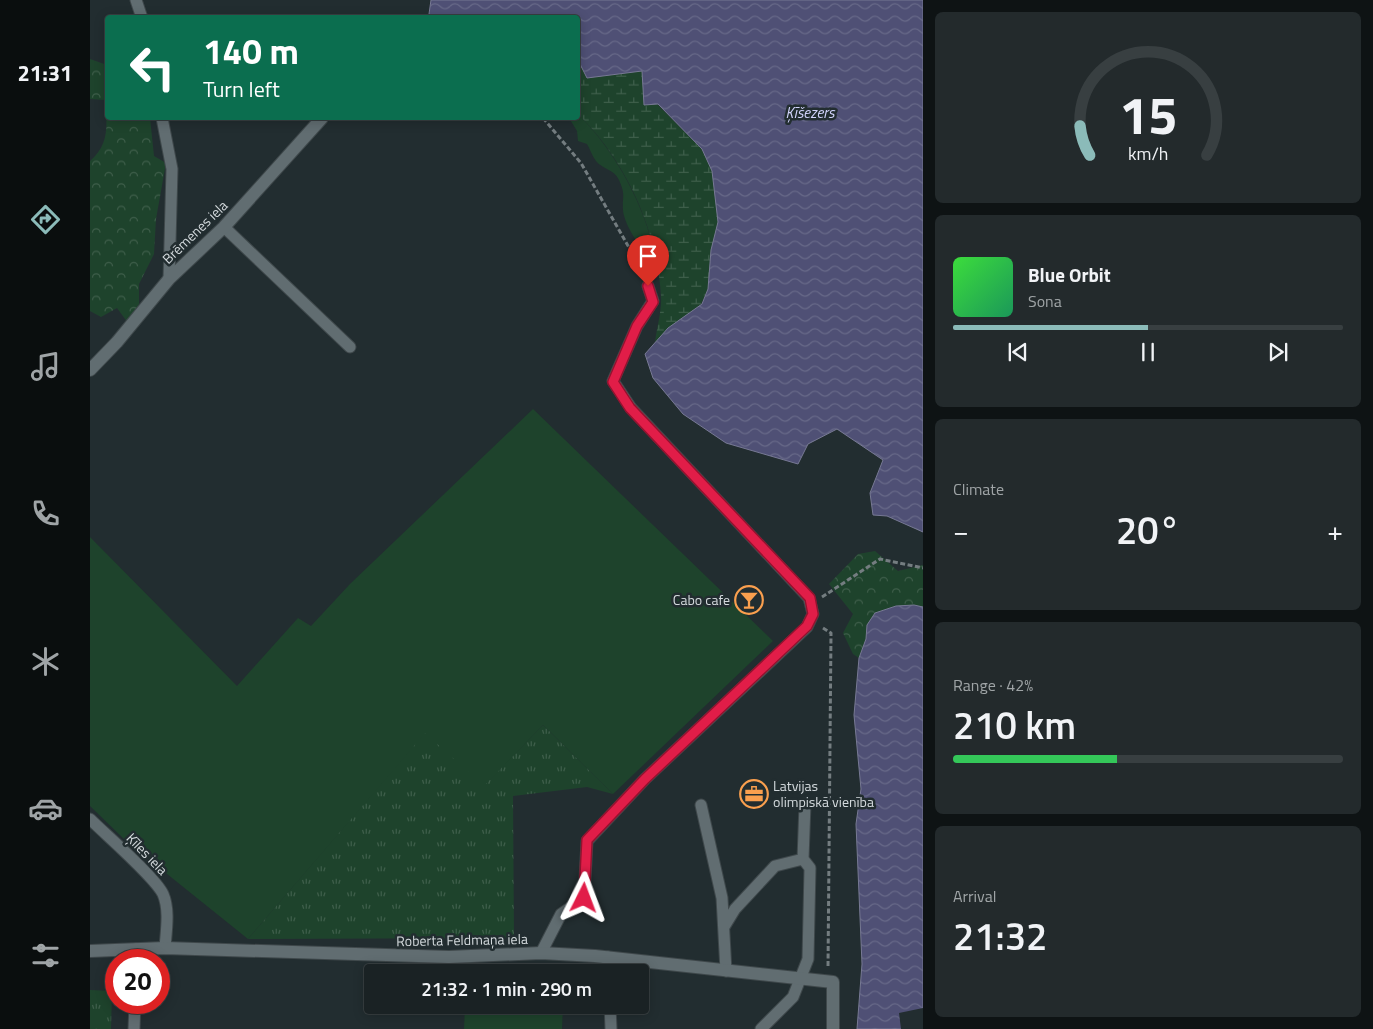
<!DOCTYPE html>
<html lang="en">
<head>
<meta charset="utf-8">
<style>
  body { margin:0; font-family:"Titillium Web",sans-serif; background:#232a2c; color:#f1f3f6; height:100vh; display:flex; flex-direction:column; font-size:19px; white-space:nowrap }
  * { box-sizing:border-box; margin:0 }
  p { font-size:16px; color:#9fa4a6 }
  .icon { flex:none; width:28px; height:28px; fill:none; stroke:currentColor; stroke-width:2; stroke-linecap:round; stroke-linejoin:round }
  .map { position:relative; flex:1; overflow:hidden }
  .details { display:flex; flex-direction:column; gap:12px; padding:12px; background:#0e1314; width:450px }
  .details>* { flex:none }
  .banner { position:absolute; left:15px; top:15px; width:475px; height:105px; border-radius:5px; box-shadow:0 2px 12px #0003,0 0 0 1px #383f41; background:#0b6e4f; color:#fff; overflow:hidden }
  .speed { position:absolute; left:15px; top:949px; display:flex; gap:10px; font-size:25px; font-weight:700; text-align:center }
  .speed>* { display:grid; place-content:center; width:65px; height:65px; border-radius:50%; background:#1a2224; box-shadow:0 2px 12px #0003,0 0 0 1px #383f41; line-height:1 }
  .speed .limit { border:8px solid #d22; background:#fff; color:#111 }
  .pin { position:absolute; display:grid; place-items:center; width:42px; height:42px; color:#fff; margin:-51px -21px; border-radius:50% 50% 50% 0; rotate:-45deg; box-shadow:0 0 5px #0007 }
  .pin .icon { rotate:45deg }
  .me { position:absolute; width:55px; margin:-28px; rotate:3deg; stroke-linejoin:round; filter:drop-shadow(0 0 4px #0008) }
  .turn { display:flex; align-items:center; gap:18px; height:105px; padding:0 15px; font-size:22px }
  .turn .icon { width:65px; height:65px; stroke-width:2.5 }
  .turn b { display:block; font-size:35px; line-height:42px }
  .big { font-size:38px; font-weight:600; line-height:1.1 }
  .details .card { flex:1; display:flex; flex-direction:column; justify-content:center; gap:8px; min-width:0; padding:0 18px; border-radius:8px; background:#232a2c }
  .details .dial { align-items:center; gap:0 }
  .dial svg { height:130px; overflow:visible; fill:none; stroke:#383f41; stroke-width:7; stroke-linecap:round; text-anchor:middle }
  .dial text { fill:#f1f3f6; stroke:none }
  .song { display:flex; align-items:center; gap:15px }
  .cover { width:60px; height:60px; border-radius:8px; background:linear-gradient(135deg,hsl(120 70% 55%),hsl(150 70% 35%)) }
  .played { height:5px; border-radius:2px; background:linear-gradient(90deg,#8bbbb9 50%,#383f41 50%) }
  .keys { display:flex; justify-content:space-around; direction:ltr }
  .heat { display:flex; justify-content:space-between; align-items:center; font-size:28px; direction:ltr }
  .charge { height:8px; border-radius:4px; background:linear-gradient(90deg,#34c759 42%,#383f41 0) }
  .trip { position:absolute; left:274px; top:964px; width:285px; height:50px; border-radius:5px; background:#1a2224; box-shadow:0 2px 12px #0003,0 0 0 1px #383f41; font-weight:600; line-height:50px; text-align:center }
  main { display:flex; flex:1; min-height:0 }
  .tab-bar { display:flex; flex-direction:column; width:90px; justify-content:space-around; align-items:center; background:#0a0e0e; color:#9fa4a6 }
  .tab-bar .icon { width:35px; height:35px }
  .tab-bar .current { color:#8bbbb9 }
  .tab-bar b { font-size:22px; color:#f1f3f6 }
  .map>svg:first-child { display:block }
  .grass { fill:#1e432c }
  .forest { fill:url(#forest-crowns) }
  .wetland { fill:url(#wetland-marsh) }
  .park { fill:url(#park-tufts) }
  .water { fill:url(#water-waves); stroke:#777994 }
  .pier { fill:#222d30 }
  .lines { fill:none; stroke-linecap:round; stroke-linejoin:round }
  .service-casing { stroke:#3f484b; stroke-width:13 }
  .minor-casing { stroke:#3f484b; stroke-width:14 }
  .path { stroke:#747d80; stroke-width:3; stroke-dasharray:5 2.5; stroke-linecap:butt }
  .service { stroke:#616d71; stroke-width:11 }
  .minor { stroke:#616d71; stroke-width:12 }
  .route-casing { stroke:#92132f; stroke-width:12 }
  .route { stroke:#e11d48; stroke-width:9 }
  .labels { text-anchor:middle; stroke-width:5; stroke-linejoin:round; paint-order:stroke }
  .street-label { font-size:14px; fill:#d4dadd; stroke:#222d30 }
  .poi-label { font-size:14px; fill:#d4dadd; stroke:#222d30; text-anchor:end }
  .water-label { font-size:15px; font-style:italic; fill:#d2d4fc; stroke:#222d30 }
</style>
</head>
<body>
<main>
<nav class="tab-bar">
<b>21:31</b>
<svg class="icon current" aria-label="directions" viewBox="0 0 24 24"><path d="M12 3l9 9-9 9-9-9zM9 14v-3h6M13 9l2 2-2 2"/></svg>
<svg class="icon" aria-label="music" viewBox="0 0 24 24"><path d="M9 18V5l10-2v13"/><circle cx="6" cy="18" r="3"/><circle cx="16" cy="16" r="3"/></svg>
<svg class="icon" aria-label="phone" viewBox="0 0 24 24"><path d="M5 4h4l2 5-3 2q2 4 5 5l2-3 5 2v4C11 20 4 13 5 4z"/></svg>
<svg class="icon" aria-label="climate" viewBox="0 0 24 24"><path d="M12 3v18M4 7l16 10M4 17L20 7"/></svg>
<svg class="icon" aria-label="car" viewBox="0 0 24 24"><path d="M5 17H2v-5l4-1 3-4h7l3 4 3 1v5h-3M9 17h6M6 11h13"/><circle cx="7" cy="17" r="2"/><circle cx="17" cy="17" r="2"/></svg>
<svg class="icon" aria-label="filters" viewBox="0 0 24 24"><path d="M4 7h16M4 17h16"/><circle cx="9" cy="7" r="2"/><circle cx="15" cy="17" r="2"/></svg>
</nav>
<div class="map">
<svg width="833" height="1029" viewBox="0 0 833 1029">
  <defs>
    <pattern id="forest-crowns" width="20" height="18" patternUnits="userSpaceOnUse" patternTransform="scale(1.25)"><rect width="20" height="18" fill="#1e432c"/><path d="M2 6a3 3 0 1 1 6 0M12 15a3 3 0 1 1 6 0" fill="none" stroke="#3e5e4a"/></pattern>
    <pattern id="wetland-marsh" width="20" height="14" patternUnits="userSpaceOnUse" patternTransform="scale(1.25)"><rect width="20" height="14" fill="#1e432c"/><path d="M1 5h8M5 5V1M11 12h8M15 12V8" fill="none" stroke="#3e5e4a"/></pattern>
    <pattern id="park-tufts" width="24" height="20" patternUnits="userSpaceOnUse" patternTransform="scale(1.25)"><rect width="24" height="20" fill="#1e432c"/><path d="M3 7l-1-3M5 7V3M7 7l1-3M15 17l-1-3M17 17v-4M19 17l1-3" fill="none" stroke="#3e5e4a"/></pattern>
    <pattern id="water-waves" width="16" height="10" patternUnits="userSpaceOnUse" patternTransform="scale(1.25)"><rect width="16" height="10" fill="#4f5075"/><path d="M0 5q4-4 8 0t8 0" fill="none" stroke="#676988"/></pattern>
  </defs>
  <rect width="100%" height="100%" fill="#222d30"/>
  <!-- grass -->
  <path class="grass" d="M488 114C529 155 559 213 568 270 557 257 534 227 533 210 532 196 536 196 529 180 524 169 512 169 506 161 502 156 500 149 497 144L488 141 487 131 479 118H488Z
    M443 409 683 641 523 794 453 725 394 787 335 734 158 939 36 841 0 806V537L147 686 208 618 221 626 260 584Z
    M375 1005H473L472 1029H374Z"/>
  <!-- forest -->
  <path class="forest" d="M0 59 17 65 18 118H60L64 156 76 163 66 219 64 254 49 284V304L38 323 27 308 11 317 0 311V161C20 144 17 124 15 100L0 99Z
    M785 551 808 571 833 565V607L824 605 777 625 776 639 769 658 763 654 753 633 763 614 739 584 768 554Z"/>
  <!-- wetland -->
  <path class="wetland" d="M488 60 497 78 552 71 554 104H567L612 149 622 171 629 222 621 250 618 289 611 304 565 342C567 327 572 310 571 296 567 229 536 161 488 114Z"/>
  <!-- park -->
  <path class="park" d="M453 725 523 794 497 787 423 796 424 938 158 939 335 733 394 786Z
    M0 990 22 991 21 1029H0Z"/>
  <!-- water -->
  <path class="water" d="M341 0H833V532L797 516 783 515 780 493 793 460 747 429 718 444 708 464 636 443 593 414 563 378 555 354 578 328 612 304 618 289 621 250 628 222 622 171 612 149 568 104 554 105 552 71 497 78 488 60V18L344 17 339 14Z
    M824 605 833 607V1029H767L772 964 766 824 771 789 764 715 769 658 776 639 777 625 785 613 806 606Z"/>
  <!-- pier -->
  <path class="pier" d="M833 1008V1029H811L809 1013Z"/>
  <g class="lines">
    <defs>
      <path id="service" d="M46 0 52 18
        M72 118 82 169 79 279
        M134 227 260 347
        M611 805 632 898 636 971
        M0 819C16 835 65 877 73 894 80 910 76 932 75 948
        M634 927 645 909 685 866 713 859
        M451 953 471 914 494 898 497 841 555 779 717 627 723 614 719 598 541 408 523 381 547 326 563 301 558 286
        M518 957V972
        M46 960V949
        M520 1005 521 1029
        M44 1029 45 1002
        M671 1029 703 997 718 959 720 868 713 859 715 804"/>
      <path id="minor" d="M0 370 27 342 79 279 134 227 232 118
        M0 951 75 948 359 957 451 953 505 956 743 982V1029"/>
    </defs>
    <!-- service casing -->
    <use href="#service" class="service-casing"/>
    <!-- minor casing -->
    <use href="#minor" class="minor-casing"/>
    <!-- path -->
    <path class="path" d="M453 118 491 163 554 274
      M732 597 790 559 833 568
      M733 628 741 633 738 967"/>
    <!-- service -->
    <use href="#service" class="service"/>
    <!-- minor -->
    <use href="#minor" class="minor"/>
  </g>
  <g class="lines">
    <defs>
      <path id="route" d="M494 898 497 840 555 779 717 626 723 614 720 598 540 408 523 382 547 326 563 302 558 286"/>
    </defs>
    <!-- route casing -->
    <use href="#route" class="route-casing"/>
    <!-- route -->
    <use href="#route" class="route"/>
  </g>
  <!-- icons -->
  <defs>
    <symbol id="bar-ring" viewBox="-11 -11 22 22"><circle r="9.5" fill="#222d30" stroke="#fa9f4e" stroke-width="1.5"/><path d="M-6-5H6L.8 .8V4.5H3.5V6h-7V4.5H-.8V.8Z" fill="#fa9f4e"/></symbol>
    <symbol id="office-ring" viewBox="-11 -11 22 22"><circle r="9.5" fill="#222d30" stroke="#fa9f4e" stroke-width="1.5"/><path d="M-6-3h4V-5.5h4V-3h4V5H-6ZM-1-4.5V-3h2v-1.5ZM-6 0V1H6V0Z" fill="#fa9f4e"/></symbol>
  </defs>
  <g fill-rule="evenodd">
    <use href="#bar-ring" x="643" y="584" width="32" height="32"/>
    <use href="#office-ring" x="648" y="778" width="32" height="32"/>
  </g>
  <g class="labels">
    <!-- street labels -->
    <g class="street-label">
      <text transform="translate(105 232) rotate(-44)" y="5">Brēmenes iela</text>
      <text transform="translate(57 854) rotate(46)" y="5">Ķīles iela</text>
      <text transform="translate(372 940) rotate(-1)" y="5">Roberta Feldmaņa iela</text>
    </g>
    <!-- poi labels -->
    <g class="poi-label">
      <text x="640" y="605">Cabo cafe</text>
      <text x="683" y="791" text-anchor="start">Latvijas<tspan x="683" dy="16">olimpiskā vienība</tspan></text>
    </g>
    <!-- water labels -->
    <g class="water-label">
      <text x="720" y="118">Ķīšezers</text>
    </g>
  </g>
</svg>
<div class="speed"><div class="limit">20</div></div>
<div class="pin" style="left:558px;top:286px;background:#d93025"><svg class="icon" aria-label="arrive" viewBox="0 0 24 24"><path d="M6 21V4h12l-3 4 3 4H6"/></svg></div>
<svg class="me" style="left:494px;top:898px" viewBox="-20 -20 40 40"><path d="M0-17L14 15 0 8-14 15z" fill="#e11d48" stroke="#fff" stroke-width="4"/></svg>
<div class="trip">21:32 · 1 min · 290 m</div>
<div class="banner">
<div class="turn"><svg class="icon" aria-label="left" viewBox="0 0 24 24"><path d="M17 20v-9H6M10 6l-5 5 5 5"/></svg><div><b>140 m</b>Turn left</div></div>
</div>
</div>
<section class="details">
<div class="card dial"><svg viewBox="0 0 100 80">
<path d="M14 69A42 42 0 1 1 86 69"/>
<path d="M14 69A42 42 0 0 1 8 51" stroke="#8bbbb9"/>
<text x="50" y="56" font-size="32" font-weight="700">15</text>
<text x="50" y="72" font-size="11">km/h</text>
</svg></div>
<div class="card">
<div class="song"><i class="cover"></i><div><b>Blue Orbit</b><p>Sona</p></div></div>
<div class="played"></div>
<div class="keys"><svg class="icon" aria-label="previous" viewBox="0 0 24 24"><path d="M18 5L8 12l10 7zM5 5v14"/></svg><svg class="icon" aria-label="pause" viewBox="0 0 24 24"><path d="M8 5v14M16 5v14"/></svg><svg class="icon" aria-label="next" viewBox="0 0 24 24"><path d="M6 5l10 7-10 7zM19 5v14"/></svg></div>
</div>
<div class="card"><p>Climate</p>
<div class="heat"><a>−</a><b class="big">20°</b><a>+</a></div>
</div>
<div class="card"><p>Range · 42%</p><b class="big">210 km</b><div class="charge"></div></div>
<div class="card"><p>Arrival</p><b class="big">21:32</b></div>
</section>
</main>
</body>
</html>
